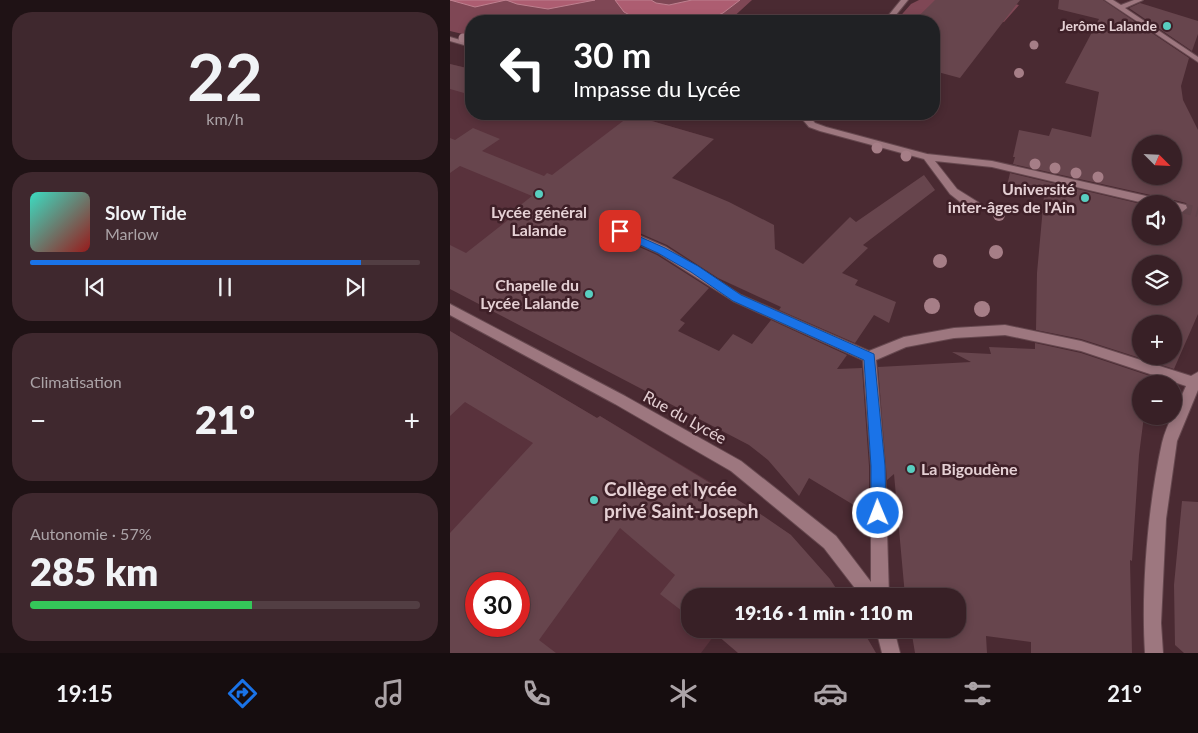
<!DOCTYPE html>
<html lang="fr">
<head>
<meta charset="utf-8">
<style>
  body { margin:0; font-family:Lato,sans-serif; background:#3f282e; color:#f1f3f6; height:100vh; display:flex; flex-direction:column; font-size:19px; white-space:nowrap }
  * { box-sizing:border-box; margin:0 }
  p { font-size:16px; color:#aba3a7 }
  .icon { flex:none; width:28px; height:28px; fill:none; stroke:currentColor; stroke-width:2; stroke-linecap:round; stroke-linejoin:round }
  .map { position:relative; flex:1; overflow:hidden }
  .details { display:flex; flex-direction:column; gap:12px; padding:12px; background:#1f1215; width:450px }
  .details>* { flex:none }
  .top-card { position:absolute; left:15px; top:15px; width:475px; height:105px; border-radius:20px; box-shadow:0 2px 8px #0003,0 0 0 1px #523e43; background:#202124; color:#fff; overflow:hidden }
  .needle { width:32px; rotate:114deg }
  .fabs { position:absolute; left:682px; top:135px; display:grid; gap:10px }
  .fabs a { display:grid; place-items:center; width:50px; height:50px; border-radius:50%; background:#382026; box-shadow:0 2px 8px #0003,0 0 0 1px #523e43; font-size:25px }
  .speed { position:absolute; left:15px; top:572px; display:flex; gap:10px; font-size:25px; font-weight:700; text-align:center }
  .speed>* { display:grid; place-content:center; width:65px; height:65px; border-radius:50%; background:#382026; box-shadow:0 2px 8px #0003,0 0 0 1px #523e43; line-height:1 }
  .speed .limit { border:8px solid #d22; background:#fff; color:#111 }
  .pin { position:absolute; display:grid; place-items:center; width:42px; height:42px; color:#fff; margin:-21px; border-radius:10px; box-shadow:0 2px 8px #0006 }
  .me { position:absolute; width:55px; margin:-28px; rotate:359deg; stroke-linejoin:round; filter:drop-shadow(0 0 4px #0008) }
  .turn { display:flex; align-items:center; gap:18px; height:105px; padding:0 25px; font-size:22px }
  .turn .icon { width:65px; height:65px; stroke-width:2.5 }
  .turn b { display:block; font-size:35px; line-height:42px }
  .big { font-size:38px; font-weight:800; line-height:1.1 }
  .details .card { flex:1; display:flex; flex-direction:column; justify-content:center; gap:8px; min-width:0; padding:0 18px; border-radius:20px; background:#3f282e }
  .details .dial { align-items:center; gap:0 }
  .dial b { font-size:65px; line-height:1 }
  .song { display:flex; align-items:center; gap:15px }
  .cover { width:60px; height:60px; border-radius:8px; background:linear-gradient(135deg,hsl(170 70% 55%),hsl(0 70% 35%)) }
  .played { height:5px; border-radius:2px; background:linear-gradient(90deg,#1a73e8 85%,#523e43 85%) }
  .keys { display:flex; justify-content:space-around; direction:ltr }
  .heat { display:flex; justify-content:space-between; align-items:center; font-size:28px; direction:ltr }
  .charge { height:8px; border-radius:4px; background:linear-gradient(90deg,#34c759 57%,#523e43 0) }
  .trip { position:absolute; left:231px; top:588px; width:285px; height:50px; border-radius:20px; background:#382026; box-shadow:0 2px 8px #0003,0 0 0 1px #523e43; font-weight:800; line-height:50px; text-align:center }
  .tabs { display:flex; height:80px; justify-content:space-around; align-items:center; background:#160d0f; color:#aba3a7 }
  .tabs .icon { width:35px; height:35px }
  .tabs .on { color:#1a73e8 }
  .tabs b { font-size:22px; color:#f1f3f6 }
  main { display:flex; flex:1; min-height:0 }
  .map>svg:first-child { display:block }
  .built { fill:#59323c; fill-rule:evenodd }
  .green { fill:#7f4755 }
  .water { fill:#ad5d71; stroke:#be808f }
  .building { fill:#67454d; fill-rule:evenodd }
  .lines { fill:none; stroke-linecap:round; stroke-linejoin:round }
  .minor-tunnel { stroke:#61434a; stroke-width:10; stroke-dasharray:10 5; stroke-linecap:butt }
  .minor-casing { stroke:#66484f; stroke-width:2 }
  .minor { fill:#9d777f; fill-rule:evenodd }
  .tree { fill:#a67e87 }
  .route { fill:#1a73e8; stroke:#114b97 }
  .poi-dot { fill:#58cec0; stroke:#3f2028; stroke-width:2 }
  .labels { text-anchor:middle; stroke-width:5; stroke-linejoin:round; paint-order:stroke }
  .far-poi-label { font-size:14px; font-weight:bold; fill:#e5d0d4; stroke:#3f2028; text-anchor:end }
  .poi-label { font-size:16px; font-weight:bold; fill:#e5d0d4; stroke:#3f2028; text-anchor:end }
  .street-label { font-size:16px; fill:#e5d0d4; stroke:#3f2028 }
  .near-poi-label { font-size:19px; font-weight:bold; fill:#e5d0d4; stroke:#3f2028; text-anchor:start }
</style>
</head>
<body>
<main>
<section class="details">
<div class="card dial"><b>22</b><p>km/h</p></div>
<div class="card">
<div class="song"><i class="cover"></i><div><b>Slow Tide</b><p>Marlow</p></div></div>
<div class="played"></div>
<div class="keys"><svg class="icon" aria-label="previous" viewBox="0 0 24 24"><path d="M18 5L8 12l10 7zM5 5v14"/></svg><svg class="icon" aria-label="pause" viewBox="0 0 24 24"><path d="M8 5v14M16 5v14"/></svg><svg class="icon" aria-label="next" viewBox="0 0 24 24"><path d="M6 5l10 7-10 7zM19 5v14"/></svg></div>
</div>
<div class="card"><p>Climatisation</p>
<div class="heat"><a>−</a><b class="big">21°</b><a>+</a></div>
</div>
<div class="card"><p>Autonomie · 57%</p><b class="big">285 km</b><div class="charge"></div></div>
</section>
<div class="map">
<svg width="748" height="653" viewBox="0 0 748 653">
  <rect width="100%" height="100%" fill="#4a2a32"/>
  <!-- built -->
  <path class="built" d="M0 64 21 69V114H178L253 136 210 176 0 289Z
    M0 331 147 418 150 416 267 486 341 535 294 596H240V629H269L251 653H0ZM26 584H69V626H26Z"/>
  <!-- green -->
  <path class="green" d="M0 0H302L279 21H21V36L0 31Z
    M469 0H549L569 5 554 22 482 4 464 21H446L461 4Z"/>
  <!-- water -->
  <path class="water" d="M0 0H145L98 9 67 4 56 0 25 7Z
    M165 0H201L206 3 219 5 242 0H290L273 13 254 21H191L174 12Z"/>
  <!-- building -->
  <path class="building" d="M485 0H570L510 78 484 71V21H464Z
    M609 0H653L739 58 731 86 733 100 748 130V314L724 369 631 339 586 330 587 273 594 196 557 186 560 173 691 204V236H724V211L733 213 739 209 736 203 724 200 720 202 714 198 563 164 565 157H563L569 130 599 136 602 128 641 137 649 92 615 83 649 19 608 9ZM691 144H724V176H691ZM691 264H724V296H691ZM691 324H724V356H691Z
    M690 3 748 21V34L742 51 679 8Z
    M0 64 21 69V95L0 89Z
    M181 115 264 139 222 178 279 202 324 225 325 249 353 264 400 217 406 222 474 175 485 190 413 245 418 248 392 273 408 280 405 285 446 302 439 323 424 315 405 343 329 310 331 307 268 278 217 245 171 225 163 230 165 236 207 255 259 288 230 320 235 323 228 331 269 351 283 334 302 344 321 320 397 355 387 369 412 368 419 466V496L407 507 359 478 349 496 318 460 299 445 0 289V245L16 253 62 217 58 215 82 196 10 166 0 173V138L5 140 23 128 50 139 32 151 94 176 97 173 102 175Z
    M0 331 147 418 150 416 309 513 341 535 380 579 391 596H240V611L236 607 232 611 210 594 225 575 170 528 89 640 106 653H0V533L83 443 15 402 0 416ZM26 584H69V626H26Z
    M585 343 631 353 718 382V384H691V416H703H694L689 455 682 561 680 560 682 653H581V642L536 636 537 653H465L461 629H508V596H455L444 474 437 480 428 367 521 362 502 352 541 354 539 347 585 349Z
    M732 501 748 502V653H734L725 645 724 585Z
    M260 629H412L426 653H288Z"/>
  <g class="lines">
    <!-- minor-tunnel -->
    <path class="minor-tunnel" d="M732 208 748 212"/>
    <defs>
      <path id="minor" d="M451 0H458L441 21H434Z
        M655 0H663L671 5 684 0H693L675 8 748 57V62Z
        M0 37 21 43V47L0 41Z
        M348 114H357L365 123 376 127 477 154 542 161 714 200 719 204H698L542 167 485 161 507 189 531 204 532 207 531 210 527 211 514 205 500 194 474 159 370 131 359 127Z
        M724 202 736 205 737 208 732 212 724 209V204H720Z
        M170 227 216 247 291 295 419 351 454 337 504 328 555 325 631 341 741 376 748 372V390L727 441 716 519 711 623 713 653H695C691 589 698 505 712 443 717 423 728 405 736 386L631 351 555 335 504 338 456 347 426 360 435 466 439 596H411L374 548 281 471 165 404 0 315V304L175 396 291 461 386 536 421 582V466L413 360 283 301 208 253 166 234 165 231Z
        M426 629H444L450 653H432Z"/>
    </defs>
    <!-- minor casing -->
    <use href="#minor" class="minor-casing"/>
    <!-- minor -->
    <use href="#minor" class="minor"/>
  </g>
  <!-- trees -->
  <g class="tree">
    <circle cx="13" cy="38" r="4.5"/>
    <circle cx="584" cy="45" r="4.5"/>
    <circle cx="569" cy="73" r="5"/>
    <circle cx="427" cy="148" r="5.5"/>
    <circle cx="456" cy="156" r="5.5"/>
    <circle cx="585" cy="164" r="5.5"/>
    <circle cx="605" cy="168" r="5.5"/>
    <circle cx="626" cy="173" r="5.5"/>
    <circle cx="648" cy="177" r="5.5"/>
    <circle cx="549" cy="215" r="6"/>
    <circle cx="546" cy="252" r="7"/>
    <circle cx="490" cy="261" r="7"/>
    <circle cx="482" cy="306" r="8"/>
    <circle cx="532" cy="309" r="8"/>
  </g>
  <!-- route -->
  <path class="route" d="M170 228 215 248 248 266 291 295 424 354 435 466 436 513 434 518 428 520 423 518 421 513V466L414 360 283 301 241 272 208 253 166 234 165 231Z"/>
  <!-- markers -->
  <g class="poi-dot">
    <circle cx="717" cy="26" r="5"/>
    <circle cx="89" cy="194" r="5"/>
    <circle cx="635" cy="198" r="5"/>
    <circle cx="139" cy="294" r="5"/>
    <circle cx="461" cy="469" r="5"/>
    <circle cx="144" cy="500" r="5"/>
  </g>
  <g class="labels">
    <!-- far-poi labels -->
    <g class="far-poi-label">
      <text x="707" y="31">Jerôme Lalande</text>
    </g>
    <!-- poi labels -->
    <g class="poi-label">
      <text x="625" y="195">Université<tspan x="625" dy="18">inter-âges de l'Ain</tspan></text>
      <text x="89" y="218" text-anchor="middle">Lycée général<tspan x="89" dy="18">Lalande</tspan></text>
      <text x="129" y="291">Chapelle du<tspan x="129" dy="18">Lycée Lalande</tspan></text>
      <text x="471" y="475" text-anchor="start">La Bigoudène</text>
    </g>
    <!-- street labels -->
    <g class="street-label">
      <text transform="translate(235 417) rotate(29)" y="6">Rue du Lycée</text>
    </g>
    <!-- near-poi labels -->
    <g class="near-poi-label">
      <text x="154" y="496">Collège et lycée<tspan x="154" dy="22">privé Saint-Joseph</tspan></text>
    </g>
  </g>
</svg>
<div class="fabs">
<a><svg class="needle" viewBox="-14 -14 28 28"><path d="M0-13l5 13h-10z" fill="#e53935"/><path d="M0 13l5-13h-10z" fill="#aba3a7"/></svg></a>
<a><svg class="icon" aria-label="sound" viewBox="0 0 24 24"><path d="M4 9h4l5-4v14l-5-4H4zM17 9q2 3 0 6"/></svg></a>
<a><svg class="icon" aria-label="layers" viewBox="0 0 24 24"><path d="M12 4l9 5-9 5-9-5zM3 14l9 5 9-5"/></svg></a>
<a>+</a>
<a>−</a>
</div>
<div class="speed"><div class="limit">30</div></div>
<div class="pin" style="left:170px;top:231px;background:#d93025"><svg class="icon" aria-label="arrive" viewBox="0 0 24 24"><path d="M6 21V4h12l-3 4 3 4H6"/></svg></div>
<svg class="me" style="left:428px;top:513px" viewBox="-20 -20 40 40"><circle r="17" fill="#1a73e8" stroke="#fff" stroke-width="3"/><path d="M0-11L8 9 0 5-8 9z" fill="#fff"/></svg>
<div class="trip">19:16 · 1 min · 110 m</div>
<div class="top-card">
<div class="turn"><svg class="icon" aria-label="left" viewBox="0 0 24 24"><path d="M17 20v-9H6M10 6l-5 5 5 5"/></svg><div><b>30 m</b>Impasse du Lycée</div></div>
</div>
</div>
</main>
<nav class="tabs">
<b>19:15</b>
<svg class="icon on" aria-label="directions" viewBox="0 0 24 24"><path d="M12 3l9 9-9 9-9-9zM9 14v-3h6M13 9l2 2-2 2"/></svg>
<svg class="icon" aria-label="music" viewBox="0 0 24 24"><path d="M9 18V5l10-2v13"/><circle cx="6" cy="18" r="3"/><circle cx="16" cy="16" r="3"/></svg>
<svg class="icon" aria-label="phone" viewBox="0 0 24 24"><path d="M5 4h4l2 5-3 2q2 4 5 5l2-3 5 2v4C11 20 4 13 5 4z"/></svg>
<svg class="icon" aria-label="climate" viewBox="0 0 24 24"><path d="M12 3v18M4 7l16 10M4 17L20 7"/></svg>
<svg class="icon" aria-label="car" viewBox="0 0 24 24"><path d="M5 17H2v-5l4-1 3-4h7l3 4 3 1v5h-3M9 17h6M6 11h13"/><circle cx="7" cy="17" r="2"/><circle cx="17" cy="17" r="2"/></svg>
<svg class="icon" aria-label="filters" viewBox="0 0 24 24"><path d="M4 7h16M4 17h16"/><circle cx="9" cy="7" r="2"/><circle cx="15" cy="17" r="2"/></svg>
<b>21°</b>
</nav>
</body>
</html>
